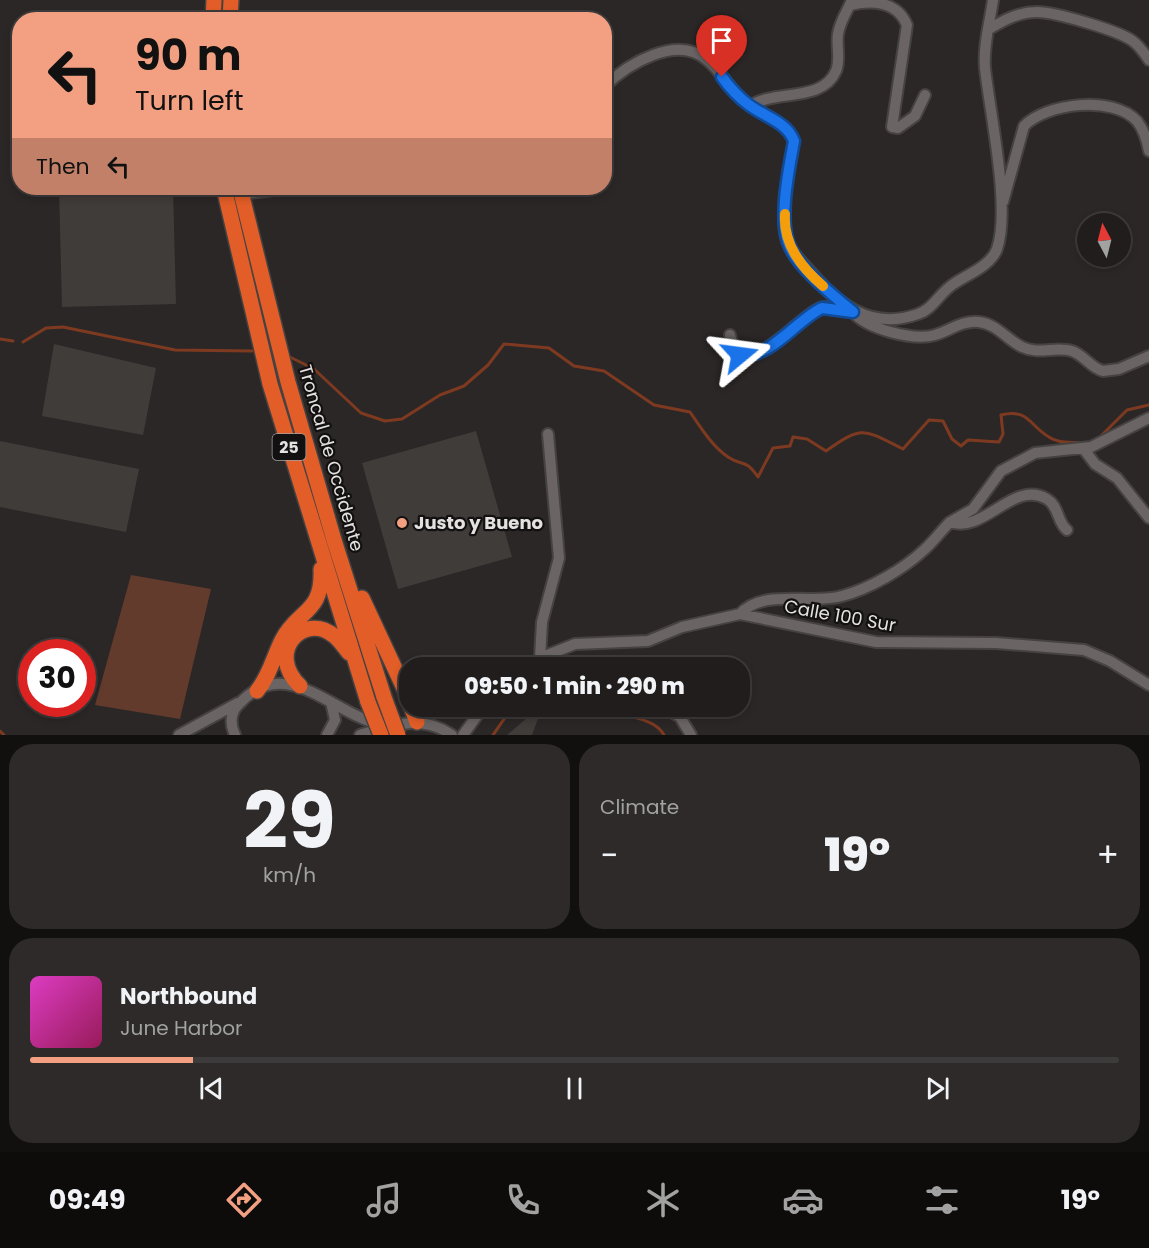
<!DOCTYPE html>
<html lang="en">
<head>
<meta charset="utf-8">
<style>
  body { margin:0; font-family:Poppins,sans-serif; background:#2d2a29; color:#f1f3f6; height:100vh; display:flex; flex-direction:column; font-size:22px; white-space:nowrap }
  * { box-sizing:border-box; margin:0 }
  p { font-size:20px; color:#a2a2a3 }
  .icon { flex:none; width:33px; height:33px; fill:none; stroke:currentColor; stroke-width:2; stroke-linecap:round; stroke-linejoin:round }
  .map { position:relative; height:735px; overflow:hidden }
  .drawer { display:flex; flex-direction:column; gap:9px; padding:9px; background:#12100f; flex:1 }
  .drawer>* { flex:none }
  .hud { position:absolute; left:12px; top:12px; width:600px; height:183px; border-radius:24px; box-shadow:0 3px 9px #0003,0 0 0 2px #3d3b3b; background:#f3a082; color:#111; overflow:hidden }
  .needle { width:39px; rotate:353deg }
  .tools { position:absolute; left:1077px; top:213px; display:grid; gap:12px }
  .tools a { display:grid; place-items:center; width:54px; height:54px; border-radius:50%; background:#201d1c; box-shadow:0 3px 9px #0003,0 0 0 2px #3d3b3b; font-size:30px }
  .speed { position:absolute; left:18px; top:639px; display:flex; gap:12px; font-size:30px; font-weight:700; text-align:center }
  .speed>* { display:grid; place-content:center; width:78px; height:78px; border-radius:50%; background:#201d1c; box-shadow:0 3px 9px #0003,0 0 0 2px #3d3b3b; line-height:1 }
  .speed .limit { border:9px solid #d22; background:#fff; color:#111 }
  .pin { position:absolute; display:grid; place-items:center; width:51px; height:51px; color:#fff; margin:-62px -26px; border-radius:50% 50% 50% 0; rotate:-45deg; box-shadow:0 0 6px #0007 }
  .pin .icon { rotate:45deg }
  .me { position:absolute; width:66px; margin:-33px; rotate:74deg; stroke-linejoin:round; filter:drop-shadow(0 0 4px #0008) }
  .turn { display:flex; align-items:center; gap:21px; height:126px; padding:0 24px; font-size:27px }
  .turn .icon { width:78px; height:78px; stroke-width:2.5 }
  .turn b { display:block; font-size:42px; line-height:51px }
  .then { display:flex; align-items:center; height:57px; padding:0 24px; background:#0003; gap:12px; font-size:22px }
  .big { font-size:45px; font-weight:800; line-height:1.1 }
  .drawer .card { flex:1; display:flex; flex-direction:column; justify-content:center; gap:9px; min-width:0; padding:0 21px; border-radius:24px; background:#2d2a29 }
  .drawer .dial { align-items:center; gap:0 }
  .dial b { font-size:78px; line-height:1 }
  .song { display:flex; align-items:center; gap:18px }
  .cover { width:72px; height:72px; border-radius:9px; background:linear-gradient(135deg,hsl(310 70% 55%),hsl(330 70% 35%)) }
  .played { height:6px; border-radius:3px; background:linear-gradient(90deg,#f3a082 15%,#3d3b3b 15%) }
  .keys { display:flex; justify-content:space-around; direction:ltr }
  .heat { display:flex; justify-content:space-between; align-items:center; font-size:33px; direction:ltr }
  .drawer .tiles { flex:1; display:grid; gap:9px; grid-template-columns:1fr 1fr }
  .card:last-child { grid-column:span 2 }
  .trip { position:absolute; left:399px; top:657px; width:351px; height:60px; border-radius:24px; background:#201d1c; box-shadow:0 3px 9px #0003,0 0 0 2px #3d3b3b; font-weight:800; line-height:60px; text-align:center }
  .dock { display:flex; height:96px; justify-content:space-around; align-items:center; background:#0d0c0b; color:#a2a2a3 }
  .dock .icon { width:42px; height:42px }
  .dock .active { color:#f3a082 }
  .dock b { font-size:27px; color:#f1f3f6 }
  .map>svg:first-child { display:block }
  .green { fill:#633b2d }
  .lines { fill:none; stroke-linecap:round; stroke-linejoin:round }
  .stream { stroke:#7e3a20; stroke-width:3 }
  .building { fill:#403c3a }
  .minor-casing { stroke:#454241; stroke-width:14 }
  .highway-casing { stroke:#454241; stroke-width:18 }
  .minor { stroke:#6a6564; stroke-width:10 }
  .highway { stroke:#e25d27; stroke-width:15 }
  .highway-bridge-casing { stroke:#454241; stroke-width:18; stroke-linecap:butt }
  .highway-bridge { stroke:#e25d27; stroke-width:15 }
  .route-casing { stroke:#114b97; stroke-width:15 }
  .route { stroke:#1a73e8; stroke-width:10 }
  .slow { stroke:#f59e0b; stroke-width:10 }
  .poi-dot { fill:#f3a082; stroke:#121010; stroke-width:2 }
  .labels { text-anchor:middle; stroke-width:4.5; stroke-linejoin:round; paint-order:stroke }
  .shield { fill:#121010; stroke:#a5a2a2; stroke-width:1.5 }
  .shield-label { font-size:16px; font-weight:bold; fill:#e4e1e0 }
  .street-label { font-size:18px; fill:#e4e1e0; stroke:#121010 }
  .poi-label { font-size:18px; font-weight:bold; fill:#e4e1e0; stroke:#121010; text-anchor:start }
</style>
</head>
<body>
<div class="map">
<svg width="1149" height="735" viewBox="0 0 1149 735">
  <rect width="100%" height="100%" fill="#2b2726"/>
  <!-- green -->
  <path class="green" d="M131 575 211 589 180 719 95 705Z"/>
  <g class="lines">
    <!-- stream -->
    <path class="stream" d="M0 339 13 341
      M23 342 46 328 63 327 175 350 252 351
      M288 356 314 369 361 413 385 421 402 419 440 395 464 386 488 365 504 344 549 348 574 366 604 371 654 405 690 412C701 428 712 446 728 457 743 467 745 458 758 477L773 448 790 446 793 437 807 439 826 451C863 425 863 429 903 449L929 420 943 421 952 439 961 446 968 440 999 442 1003 434 1001 415C1028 408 1030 426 1049 437 1059 444 1075 442 1086 443
      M1100 437 1127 410 1149 405
      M606 706C623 719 654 716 664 735
      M0 731 4 735
      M493 735 513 706"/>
  </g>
  <!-- building -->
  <path class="building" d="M59 188H173L176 304 62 307Z
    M54 344 156 368 143 435 42 416Z
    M476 431 512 557 398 589 362 463Z
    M0 441 139 469 126 532 0 507Z
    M535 711 540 713 532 735H507Z"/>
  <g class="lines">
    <defs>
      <path id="minor" d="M850 5C872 0 897 1 907 25L892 127 898 128 915 116 925 95
        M989 29C1004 20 1019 12 1037 12 1055 12 1121 31 1134 42 1140 47 1145 54 1149 60
        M604 87C627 64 677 34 707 60 722 72 730 90 745 102 761 114 787 122 794 141 789 169 779 214 787 241 791 252 801 261 809 270 838 304 870 331 918 314 933 309 939 294 952 285 966 275 991 266 997 249 1011 208 990 114 985 68 983 46 990 21 993 0
        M750 106C775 89 822 103 836 71 841 59 836 46 838 34 840 21 847 12 852 0
        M241 194 290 188
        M1003 202 1024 126C1046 103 1113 95 1137 121 1144 130 1147 140 1149 151
        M730 335C741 391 798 316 820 308 830 305 844 310 853 312 866 329 914 341 935 335 949 331 963 320 979 322 997 324 1006 339 1022 347 1039 355 1055 346 1072 351 1084 355 1091 368 1103 371L1119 369 1149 356
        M1083 448 1095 464 1117 478 1149 518
        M950 522 973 509 1001 471 1035 453 1091 447 1149 418
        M740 614C763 588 811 605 842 596 869 589 904 569 925 549 934 541 941 531 950 522 985 534 1013 479 1047 499 1059 506 1057 522 1067 530
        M540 658 542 622 559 558 548 434
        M530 665 591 668
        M527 668 540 658 575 644 648 641 682 627 740 614 876 642 996 643 1084 650 1110 661 1149 685
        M662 706 680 717 691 735
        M179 735 238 703
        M235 735C230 725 230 713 238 705 285 652 333 714 379 724
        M327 735 335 720 331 702
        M360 735C392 725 422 714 452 735
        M463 735 484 706"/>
      <path id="highway" d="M213 20 214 0
        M230 20 231 0
        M224 188 270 384 368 702
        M240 188 288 382 334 540 384 697
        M362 598 410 701
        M300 686C265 652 304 612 333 635 339 639 344 647 349 653
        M257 691C270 675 273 658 282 640 298 609 323 614 321 569
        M411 706 417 722"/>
    </defs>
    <!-- minor casing -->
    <use href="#minor" class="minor-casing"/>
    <!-- highway casing -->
    <use href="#highway" class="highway-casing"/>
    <!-- minor -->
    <use href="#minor" class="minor"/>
    <!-- highway -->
    <use href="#highway" class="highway"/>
    <defs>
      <path id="highway-bridge" d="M384 697 398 735
        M368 702 381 735"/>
    </defs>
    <!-- highway-bridge casing -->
    <use href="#highway-bridge" class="highway-bridge-casing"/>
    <!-- highway-bridge -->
    <use href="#highway-bridge" class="highway-bridge"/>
  </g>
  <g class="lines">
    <defs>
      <path id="route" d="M722 77C730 88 738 97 749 105 765 117 787 122 794 141 789 169 779 215 788 242 796 267 833 295 853 312L822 308C796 320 771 359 740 355"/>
    </defs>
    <!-- route casing -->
    <use href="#route" class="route-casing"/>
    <!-- route -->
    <use href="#route" class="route"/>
    <!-- slow -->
    <path class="slow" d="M785 214C783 244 801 267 823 286"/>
  </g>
  <!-- markers -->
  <circle class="poi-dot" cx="402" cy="523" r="6"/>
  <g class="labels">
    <!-- shield labels -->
    <rect class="shield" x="272.5" y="434" width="33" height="26" rx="4.5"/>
    <g class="shield-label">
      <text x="289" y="453">25</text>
    </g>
    <!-- street labels -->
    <g class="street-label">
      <text transform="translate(331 458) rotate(74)" y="6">Troncal de Occidente</text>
      <text transform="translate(840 616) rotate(10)" y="6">Calle 100 Sur</text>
    </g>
    <!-- poi labels -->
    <g class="poi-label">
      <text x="414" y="529">Justo y Bueno</text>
    </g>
  </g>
</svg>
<div class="tools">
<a><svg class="needle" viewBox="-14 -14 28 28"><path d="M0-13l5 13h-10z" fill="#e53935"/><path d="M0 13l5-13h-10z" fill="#a2a2a3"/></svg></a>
</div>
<div class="speed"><div class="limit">30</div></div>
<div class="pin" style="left:722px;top:77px;background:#d93025"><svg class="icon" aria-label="arrive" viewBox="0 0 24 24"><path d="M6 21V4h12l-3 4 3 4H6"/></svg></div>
<svg class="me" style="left:740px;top:355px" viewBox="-20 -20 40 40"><path d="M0-17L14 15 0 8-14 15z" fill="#1a73e8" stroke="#fff" stroke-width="4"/></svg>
<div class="trip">09:50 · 1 min · 290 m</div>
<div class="hud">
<div class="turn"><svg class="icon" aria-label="left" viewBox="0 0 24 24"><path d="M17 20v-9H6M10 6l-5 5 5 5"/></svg><div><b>90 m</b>Turn left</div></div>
<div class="then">Then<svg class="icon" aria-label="left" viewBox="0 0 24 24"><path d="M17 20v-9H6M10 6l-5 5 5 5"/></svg></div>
</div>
</div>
<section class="drawer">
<div class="tiles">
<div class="card dial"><b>29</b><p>km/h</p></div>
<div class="card"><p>Climate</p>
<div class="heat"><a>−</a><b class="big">19°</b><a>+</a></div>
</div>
<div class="card">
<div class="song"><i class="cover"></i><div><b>Northbound</b><p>June Harbor</p></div></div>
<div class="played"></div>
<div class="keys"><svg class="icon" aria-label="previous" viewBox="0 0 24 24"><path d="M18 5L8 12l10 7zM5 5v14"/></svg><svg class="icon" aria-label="pause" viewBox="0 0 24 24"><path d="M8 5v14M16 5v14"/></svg><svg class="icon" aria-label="next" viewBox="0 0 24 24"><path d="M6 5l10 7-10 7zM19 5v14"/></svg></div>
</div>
</div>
</section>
<nav class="dock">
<b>09:49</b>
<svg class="icon active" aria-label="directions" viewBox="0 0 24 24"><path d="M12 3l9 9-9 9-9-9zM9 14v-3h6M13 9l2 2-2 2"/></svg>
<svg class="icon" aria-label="music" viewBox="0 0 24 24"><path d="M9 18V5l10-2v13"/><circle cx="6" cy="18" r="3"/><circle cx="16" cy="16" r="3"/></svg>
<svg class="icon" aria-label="phone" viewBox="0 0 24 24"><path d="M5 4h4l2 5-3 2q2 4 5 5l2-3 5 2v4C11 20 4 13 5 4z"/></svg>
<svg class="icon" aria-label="climate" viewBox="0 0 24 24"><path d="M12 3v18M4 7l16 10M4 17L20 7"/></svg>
<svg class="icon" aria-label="car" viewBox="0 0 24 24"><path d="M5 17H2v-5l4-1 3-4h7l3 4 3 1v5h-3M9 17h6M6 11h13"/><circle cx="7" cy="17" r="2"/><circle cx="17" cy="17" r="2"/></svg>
<svg class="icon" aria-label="filters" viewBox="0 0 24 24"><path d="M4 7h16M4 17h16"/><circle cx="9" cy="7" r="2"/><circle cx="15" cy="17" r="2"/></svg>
<b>19°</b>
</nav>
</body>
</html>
